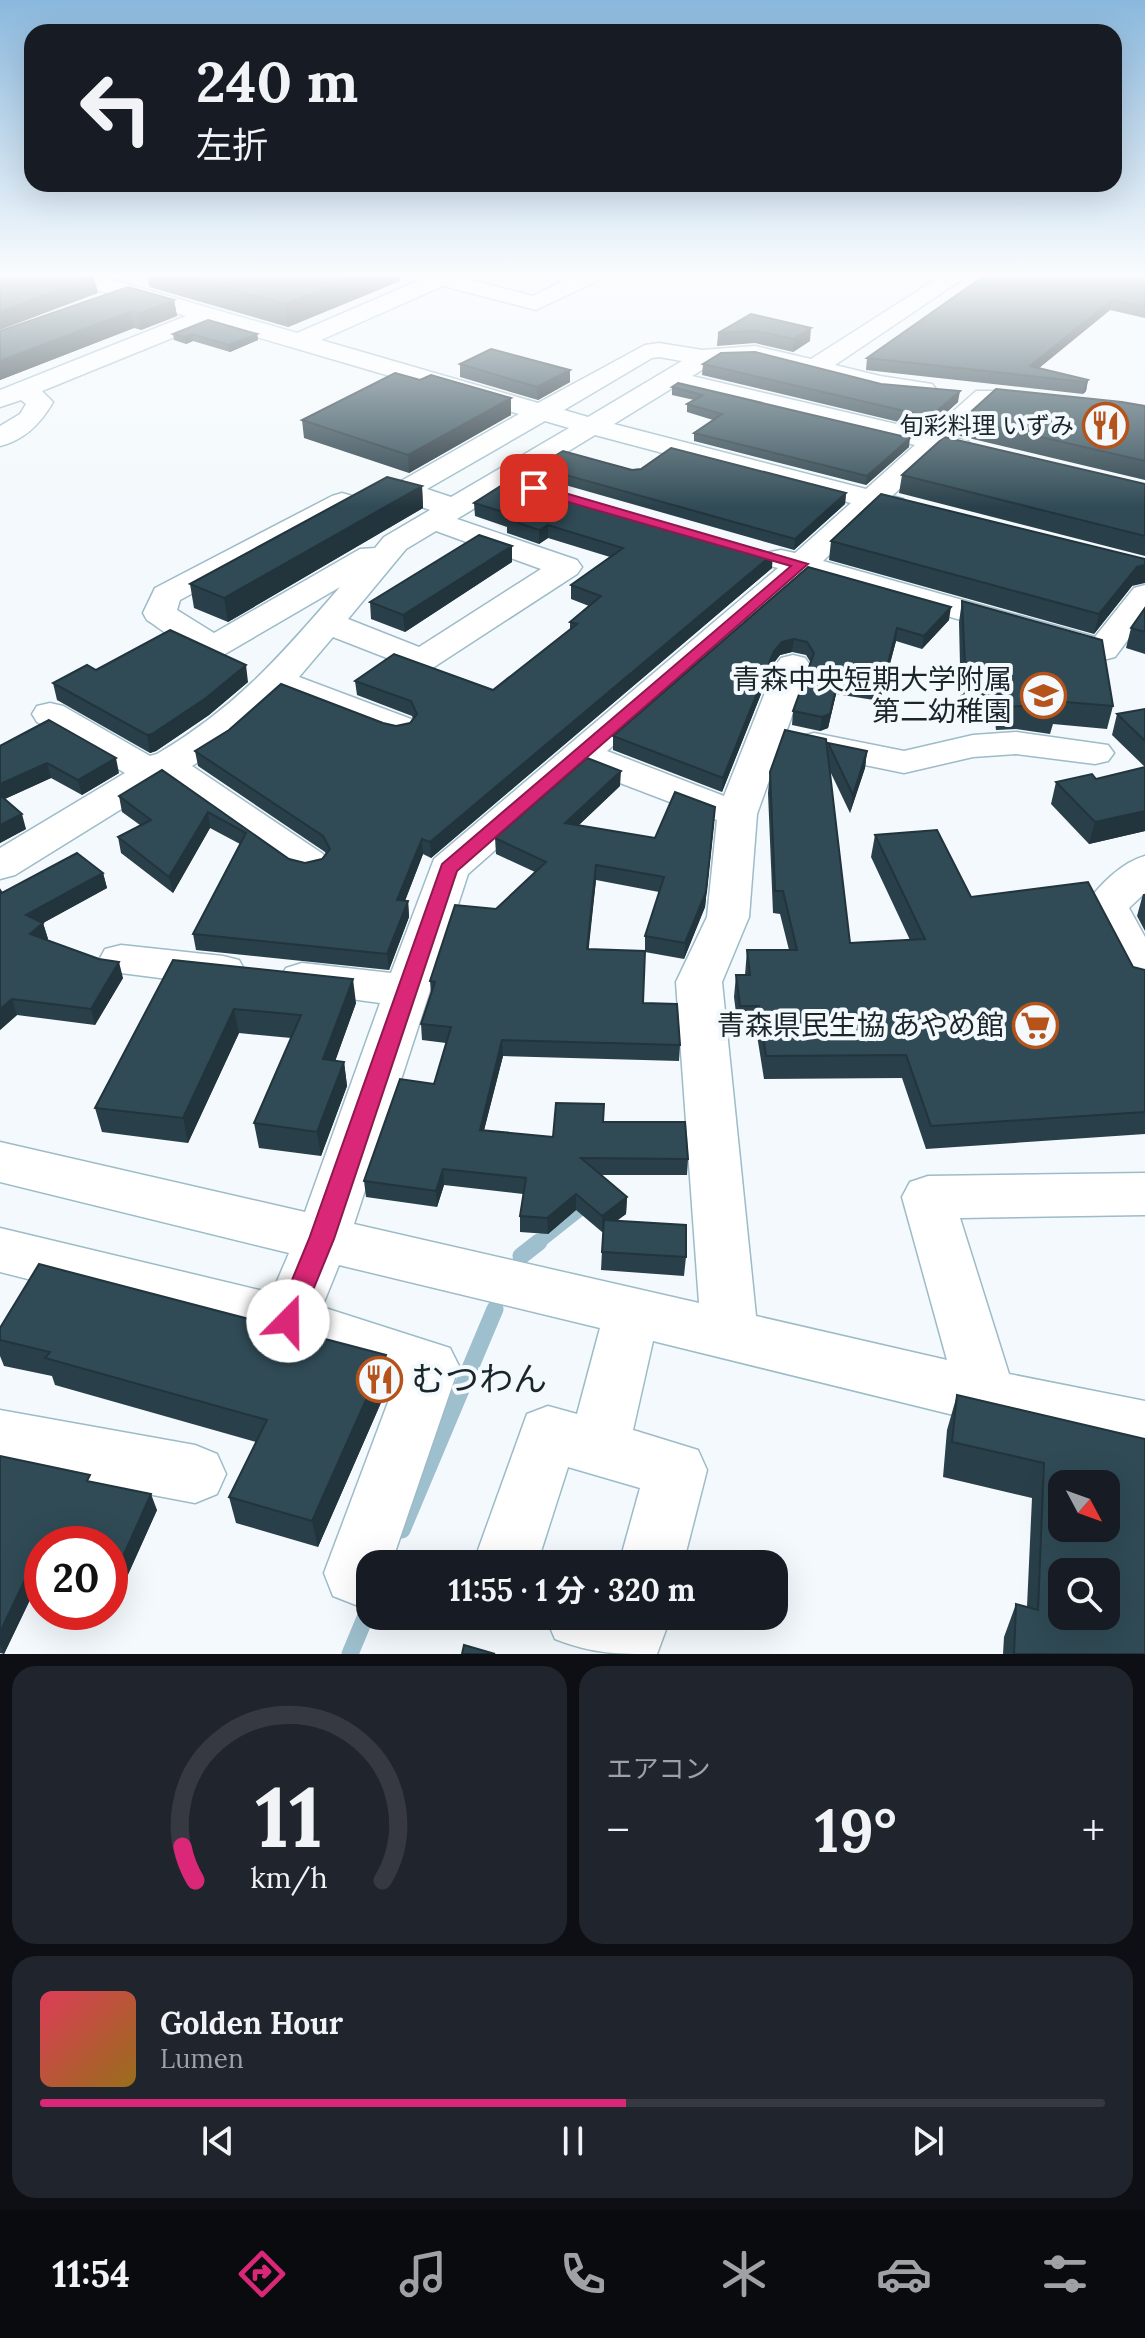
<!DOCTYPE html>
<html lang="ja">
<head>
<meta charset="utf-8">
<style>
  body { margin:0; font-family:Lora,"Noto Sans JP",serif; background:#20242c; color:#f1f3f6; height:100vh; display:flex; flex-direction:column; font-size:30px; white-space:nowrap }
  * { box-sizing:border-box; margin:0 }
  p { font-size:26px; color:#9ea1a6 }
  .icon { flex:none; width:44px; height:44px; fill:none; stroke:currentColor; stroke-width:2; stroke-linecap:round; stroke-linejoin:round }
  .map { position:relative; height:1654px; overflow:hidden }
  .drawer { display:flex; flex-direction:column; gap:12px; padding:12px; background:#0d0f14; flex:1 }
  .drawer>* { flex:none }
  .banner { position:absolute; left:24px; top:24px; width:1098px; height:168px; border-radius:24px; box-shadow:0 8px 32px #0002; background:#171b24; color:#f1f3f6; overflow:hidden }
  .needle { width:52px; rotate:131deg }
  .tools { position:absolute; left:1048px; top:1470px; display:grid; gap:16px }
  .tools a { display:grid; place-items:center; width:72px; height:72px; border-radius:16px; background:#171b24; box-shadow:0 8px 32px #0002; font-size:40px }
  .speed { position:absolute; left:24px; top:1526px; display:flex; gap:16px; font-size:40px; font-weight:700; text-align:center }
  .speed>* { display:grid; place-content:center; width:104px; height:104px; border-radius:50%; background:#171b24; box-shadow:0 8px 32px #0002; line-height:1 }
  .speed .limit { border:12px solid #d22; background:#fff; color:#111 }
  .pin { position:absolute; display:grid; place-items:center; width:68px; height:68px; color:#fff; margin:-34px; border-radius:16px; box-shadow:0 4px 12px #0006 }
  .me { position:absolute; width:88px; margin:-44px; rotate:22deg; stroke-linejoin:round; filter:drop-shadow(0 0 6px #0008) }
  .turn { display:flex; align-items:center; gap:28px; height:168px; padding:0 40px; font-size:36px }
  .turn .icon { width:104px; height:104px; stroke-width:2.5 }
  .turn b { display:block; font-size:56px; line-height:68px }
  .big { font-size:60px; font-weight:700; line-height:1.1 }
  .drawer .widget { flex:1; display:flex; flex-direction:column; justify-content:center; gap:12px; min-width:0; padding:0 28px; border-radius:24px; background:#20242c }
  .drawer .dial { align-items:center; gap:0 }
  .dial svg { height:208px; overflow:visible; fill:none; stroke:#363941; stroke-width:7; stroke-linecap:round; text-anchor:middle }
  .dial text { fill:#f1f3f6; stroke:none }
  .song { display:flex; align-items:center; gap:24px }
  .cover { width:96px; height:96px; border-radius:12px; background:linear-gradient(135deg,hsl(350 70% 55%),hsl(40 70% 35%)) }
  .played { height:8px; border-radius:4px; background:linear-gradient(90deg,#db2777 55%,#363941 55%) }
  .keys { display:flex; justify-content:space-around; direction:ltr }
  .heat { display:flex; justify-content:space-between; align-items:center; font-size:44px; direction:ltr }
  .drawer .tiles { flex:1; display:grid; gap:12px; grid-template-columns:1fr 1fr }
  .widget:last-child { grid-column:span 2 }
  .trip { position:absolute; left:356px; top:1550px; width:432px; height:80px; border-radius:24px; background:#171b24; box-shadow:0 8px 32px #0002; font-weight:700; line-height:80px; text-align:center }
  .dock { display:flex; height:128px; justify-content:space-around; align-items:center; background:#090b0e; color:#9ea1a6 }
  .dock .icon { width:56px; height:56px }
  .dock .current { color:#db2777 }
  .dock b { font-size:36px; color:#f1f3f6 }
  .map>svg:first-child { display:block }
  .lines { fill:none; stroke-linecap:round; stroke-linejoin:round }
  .stream-far1 { stroke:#9ebfcd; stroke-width:13 }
  .stream { stroke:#9ebfcd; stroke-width:17 }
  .minor-casing { stroke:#9dbbc8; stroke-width:3 }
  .minor { fill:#fff; fill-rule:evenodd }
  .wall { fill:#29404a; fill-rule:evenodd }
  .shaded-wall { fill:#22343c }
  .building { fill:#304b56; stroke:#22343c; stroke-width:2; fill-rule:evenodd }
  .route { fill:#db2777; stroke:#8e194d; stroke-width:2 }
  .labels { text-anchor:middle; stroke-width:8; stroke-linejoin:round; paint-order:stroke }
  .far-poi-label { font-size:24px; fill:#1b262b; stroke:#f3f9fc; text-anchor:end }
  .poi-label { font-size:28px; fill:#1b262b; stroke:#f3f9fc; text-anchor:end }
  .near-poi-label { font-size:34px; fill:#1b262b; stroke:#f3f9fc; text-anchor:start }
</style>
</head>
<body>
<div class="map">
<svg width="1145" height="1654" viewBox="0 0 1145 1654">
  <rect width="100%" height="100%" fill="#f3f9fc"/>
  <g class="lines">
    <!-- stream-far1 -->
    <path class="stream-far1" d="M537 1244 590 1202"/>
    <!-- stream -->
    <path class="stream" d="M521 1256 539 1242
      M402 1530 495 1309
      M350 1654 370 1606"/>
    <defs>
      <path id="minor" d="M63 276H99L297 333 420 280 417 276H455L533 296 572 276H600L597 281 536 310 443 286 321 340 538 403 645 345 659 343 702 350 755 346 811 359 941 276H967L835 365 880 376 932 384 936 389 932 394C872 409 779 347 719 361 710 363 700 372 692 376L930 432 976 391H994L998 396 994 401 955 438 968 441 972 447 968 453 958 455 941 451 892 496 903 499 908 505 903 511 893 514 877 510 823 561 1095 637 1134 588 1145 585V617L1115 657 1103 660 1091 657 806 576 607 751 724 796 776 665 781 658 793 655 805 658 810 665 757 814 749 917 722 982 756 1316 947 1360 902 1197 910 1182 928 1176 1145 1173V1215L960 1218 1009 1374 1145 1401V1457L986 1423 653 1341 633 1430 698 1450 707 1470 683 1564H619L640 1488 568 1467 537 1564H473L527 1414 548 1406 577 1414 600 1328 339 1265 322 1307 450 1348 459 1366 391 1564H370V1599L356 1605 333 1596 324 1573 396 1381 288 1345 0 1272V1228L272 1293 289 1253 0 1182V1142L305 1212 380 1003 286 990 279 979 286 968 302 963 391 973 434 859 778 568 770 566 765 559 770 552 781 550 795 553 851 503 595 435 457 519 577 560 582 567 577 574 434 667 422 670 410 667 333 637 299 677 411 719 416 727 411 735 398 738 385 735 282 695 229 743 192 766 323 854 329 863 323 872 308 876 293 872 165 782 15 875 0 879V848L125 773 37 722 32 714 37 706 50 703 63 706 150 756 157 754C237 707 281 655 340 587L225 654C197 661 170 635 147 620L143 613 155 588 332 496 342 493 352 496 357 502 352 508 180 600 177 610 214 633 360 549 375 548 384 537 430 510 394 497 390 491 394 485 519 414 209 323 42 391 53 402C41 423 25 440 0 446V426L20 414 26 404 21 400 0 407V390L186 316 66 281ZM659 357 682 361 588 417 564 410 652 358ZM674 387 915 445 866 489 614 424ZM545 421 569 428 451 497 427 489ZM436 531 541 569 419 647 348 619 406 549ZM586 770 717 820 707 917 676 982 699 1303 354 1224 468 874Z
        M1016 732 1108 745 1114 753 1108 761 1095 764 1016 754 973 757 904 773 801 752 795 744 801 736 814 733 904 751 973 735Z
        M1145 856V893L1129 908 1145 937V993L1129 988 1085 906C1098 886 1122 862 1145 856Z
        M121 945 223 956 239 960 245 971 239 982 223 986 105 971 99 960 105 949Z
        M0 1410 195 1445 217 1454 226 1474 217 1494 195 1503 0 1466Z
        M545 1616H671L657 1654C616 1654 594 1654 555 1639Z"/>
    </defs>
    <!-- minor casing -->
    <use href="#minor" class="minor-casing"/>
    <!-- minor -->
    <use href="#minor" class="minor"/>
  </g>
  <!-- wall -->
  <path class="wall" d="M147 276H400V281L288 327 149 287Z
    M1145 276V318L1110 310 1039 368 1088 380 1086 391 1083 394 866 370 867 358Z
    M174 300 177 316 141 330 134 328 0 380V331Z
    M751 314 810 341 793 352 755 343 717 346 718 333Z
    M173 334H257L258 340 230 352 193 341 186 344 174 340Z
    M460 364 570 370V382L538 400 460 377Z
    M703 364 958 402 928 429 702 375Z
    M420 380 511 398V415L409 473 304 438 302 420Z
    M672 387 909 447 866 485 694 441V433L713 420 687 412V404L694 400 672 395Z
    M1145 406V480L960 436 963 419Z
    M537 467 632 470 641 469 846 493 845 504 794 550 537 477Z
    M902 475 1145 484V556L899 493Z
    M422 486 423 508 228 622 194 608 190 584Z
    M474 503 772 568 431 858 423 854 405 901H408L409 917 389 970 196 950 193 934 240 844 210 828 173 893 121 853 118 837 140 825 122 812 119 796 162 770 289 859 305 863 322 859 326 854 325 852 198 766 195 751 383 723 396 726 410 723 413 719 412 716 357 695 355 681 493 690 570 630V622L589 606 571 599V585L610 557 548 538 539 544 507 533V527L475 516Z
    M831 541 1132 586 1094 634 829 560Z
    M512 546V562L405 632 371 619 370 602Z
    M808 567 949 620 922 649 896 641 880 701 836 694 828 728 820 731 792 725 793 711 811 663 806 655 792 652 780 655 773 664 722 792 613 750V736Z
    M962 601 1113 706 1107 729 1053 724 1050 734 1016 729 996 730 994 712 961 709 959 622Z
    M1145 608V654L1126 648 1131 628Z
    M96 670 248 682 209 715 156 751 150 753 57 700 53 683Z
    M1145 709V831L1089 844 1051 804 1056 782 1096 779 1145 767 1112 735 1117 714Z
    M828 743 867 751 865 768 850 813 829 769 850 943 910 940 871 857 875 835 971 897 1133 967 1145 970V1134L926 1149 902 1078 764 1079 756 1029H738L734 997 736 975H745L747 950H789L780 914 773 913 768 793 770 772 827 748Z
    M0 746 119 773 82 795 51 778 5 799 26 829 0 843Z
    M620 786 579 825 655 838 714 822 705 907 684 959 645 952 643 1003 680 1045 679 1061 503 1056 484 1130 553 1137 604 1122 688 1159 687 1175H600L627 1197 626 1214 617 1220 686 1257 684 1276 601 1270 603 1231 602 1232 576 1210 548 1234 520 1232V1216L523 1194 444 1185 437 1207 366 1197 364 1181 434 1084 446 1043 422 1040 421 1024 431 994 430 981 496 909 535 872 496 854 495 838ZM596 880 659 892 645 936V951L588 949Z
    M103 873 107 888 43 923 48 939 47 940 123 978 95 1025 17 1015 0 1030V890L2 893Z
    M1143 894H1145V931L1137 916Z
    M173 960 356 1003 335 1061 344 1062 347 1086 321 1156 259 1148 254 1123 291 1038 239 1033 188 1143 102 1132 95 1108Z
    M0 1328 390 1382 318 1547 236 1523 229 1497 256 1442 55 1385 52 1376 4 1366 0 1356Z
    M957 1395 1145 1439V1654H1003L1004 1637 1016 1604 1027 1607 1032 1498 943 1477 947 1430Z
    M0 1456 92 1482 157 1510 117 1599 110 1597V1544H42V1582L39 1581 4 1654 0 1653Z"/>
  <!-- shaded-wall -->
  <path class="shaded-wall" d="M356 276H400V281L288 327 285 304Z
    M94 277 98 293 0 330V312Z
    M174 300 177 316 141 330 139 314Z
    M1112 300 1110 310 1028 377 1030 366Z
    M131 311 134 328 0 380V361Z
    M811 328 810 341 793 352 794 339Z
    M192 334 193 341 186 344 185 337Z
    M257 334 258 340 230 352 229 345Z
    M570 370V382L538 400 537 387Z
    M1088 380 1086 391 1083 394 1085 382Z
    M960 391 958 402 928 429 930 417Z
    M511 398V415L409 473 408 455Z
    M910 438 909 447 866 485 867 476Z
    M422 486 423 508 228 622 224 598Z
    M846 493 845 504 794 550 795 539Z
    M548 525V538L539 544V530Z
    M512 546V562L405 632 403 615Z
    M773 554 772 568 431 858 430 842Z
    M1145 565V583L1132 586 1094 634 1099 614 1137 567Z
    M951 607 949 620 922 649 924 636Z
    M897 628 896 641 880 701 882 687Z
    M794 639 792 652 780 655 773 664 722 792 723 778 774 651 782 642Z
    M246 665 248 682 209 715 156 751 150 753 147 735Z
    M838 681 836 694 828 728 820 731 822 717Z
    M867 751 865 768 850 813 853 795Z
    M116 758 119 773 82 795 78 780Z
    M47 763 51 778 0 801V784Z
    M621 771 620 786 565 838V823Z
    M1145 811V831L1089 844 1095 822Z
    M208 812 210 828 173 893 169 877Z
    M22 814 26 829 0 843V825Z
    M714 822 705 907 684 959 685 943Z
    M422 839 423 854 399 916 397 900Z
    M596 865V880L587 965V949Z
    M103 873 107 888 43 923 48 939 34 949 26 915Z
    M408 901 409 917 389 970 387 954Z
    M119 962 123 978 95 1025 91 1009Z
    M353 979 356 1003 327 1084 323 1059Z
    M12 999 17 1015 0 1030V1009Z
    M234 1009 239 1033 188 1143 183 1118Z
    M502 1040 503 1056 480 1146V1130Z
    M344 1062 347 1086 321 1156 317 1132Z
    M443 1169 444 1185 437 1207 436 1191Z
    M576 1194V1210L548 1234 547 1218Z
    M627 1197 626 1214 602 1232V1216Z
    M386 1355 390 1382 318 1547 312 1521Z
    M151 1494 157 1510 117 1599 111 1583Z
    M32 1565 39 1581 4 1654 0 1645V1632Z"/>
  <!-- building -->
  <path class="building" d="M0 276H36L41 278 46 276 94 277 0 312Z
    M184 276H356L285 304Z
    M984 276H1145V307L1112 300 1030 366 1088 380 1085 382 867 358Z
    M128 287 174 300 139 314 131 311 0 361V331Z
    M751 314 811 328 794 339 756 331 718 333Z
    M208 320 257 334 229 345 192 334 185 337 173 334Z
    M491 349 570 370 537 387 460 364Z
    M755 352 881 384 960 391 930 417 703 364 721 353Z
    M395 373 420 380 431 375 511 398 408 455 302 420Z
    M678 383 910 438 867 476 694 433 722 414 687 404 703 395 672 387Z
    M996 389 1122 402 1145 406V461L963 419Z
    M944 437 1145 484V536L902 475Z
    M671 448 846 493 795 539 537 467 563 451 632 470 641 469Z
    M387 477 422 486 224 598 190 584Z
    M510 480 773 554 430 842 422 839 397 900 408 901 387 954 193 934 246 833 208 812 169 877 118 837 151 820 119 796 162 770 289 859 305 863 322 859 330 849 323 836 195 751 229 730 281 684 383 723 396 726 410 723 417 714 411 701 355 681 394 654 493 690 577 624 570 622 601 596 571 585 623 548 548 525 539 530 507 519 513 515 474 503Z
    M881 494 1145 559V565L1137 567 1099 614 831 541Z
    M479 535 512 546 403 615 370 602Z
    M808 567 951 607 924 636 897 628 882 687 838 681 830 714 822 717 793 711 814 653 807 642 794 639 782 642 774 651 723 778 613 736Z
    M962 601 1102 640 1113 706 1054 701 1056 711 1021 706 1000 708 999 690 966 687Z
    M1145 608V632L1131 628Z
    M170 630 246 665 206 698 152 734 147 735 53 683 87 665 96 670Z
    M1145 709V741L1117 714Z
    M49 720 116 758 78 780 47 763 0 784V746Z
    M785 730 826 739 850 943 925 939 875 835 937 830 971 897 1088 882 1133 967 1145 970V1112L931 1126 906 1055 766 1056 759 1006H740L736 975H750L747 950H797L783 891H775L770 772Z
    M828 743 867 751 853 795Z
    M587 758 621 771 565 823 655 838 675 792 715 807 706 892 685 943 645 936 664 877 596 865 587 949 645 951 643 1003 677 1004 680 1045 502 1040 480 1130 553 1137 556 1103 604 1104 603 1122H685L688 1159 581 1158 627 1197 602 1216 576 1194 547 1218 520 1216 526 1178 443 1169 436 1191 364 1181 400 1079 434 1084 451 1027 421 1024 435 982 430 981 455 905 496 909 546 862 495 838Z
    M1145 767V811L1095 822 1056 782 1092 774 1096 779Z
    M0 795 22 814 0 825Z
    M77 853 103 873 26 915 43 923 30 934 99 959 119 962 91 1009 12 999 0 1009V890L2 893Z
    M173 960 353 979 323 1059 344 1062 317 1132 254 1123 301 1015 234 1009 183 1118 95 1108Z
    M604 1220 686 1225V1257L602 1252Z
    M39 1264 386 1355 312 1521 229 1497 267 1420 45 1358 50 1352 0 1340V1328Z
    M957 1395 1145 1439V1654H1014L1016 1604 1038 1610 1044 1463 952 1442ZM1062 1484H1106V1528H1062ZM1062 1572H1106V1616H1062Z
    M0 1456 90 1475 87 1481 151 1494 111 1583H110V1544H42V1567L32 1565 0 1632Z
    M464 1645 495 1654H462Z"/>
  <!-- sky -->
  <linearGradient id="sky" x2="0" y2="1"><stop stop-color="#8ab8dd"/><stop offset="0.54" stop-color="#fafcfe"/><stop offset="1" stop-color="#fafcfe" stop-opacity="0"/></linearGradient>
  <rect width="1145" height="508" fill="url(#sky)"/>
  <!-- route -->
  <path class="route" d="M534 484 808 564 457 871 334 1239 297 1329 288 1332 279 1329 275 1321 309 1239 442 864 791 566 530 491V485Z"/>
  <!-- icons -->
  <defs>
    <symbol id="restaurant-ring" viewBox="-11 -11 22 22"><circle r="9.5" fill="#f3f9fc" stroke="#b5531a" stroke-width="1.5"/><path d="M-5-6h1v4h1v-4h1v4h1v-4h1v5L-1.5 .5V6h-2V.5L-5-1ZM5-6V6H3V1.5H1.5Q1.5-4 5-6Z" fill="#b5531a"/></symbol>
    <symbol id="school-ring" viewBox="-11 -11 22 22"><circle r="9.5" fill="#f3f9fc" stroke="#b5531a" stroke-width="1.5"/><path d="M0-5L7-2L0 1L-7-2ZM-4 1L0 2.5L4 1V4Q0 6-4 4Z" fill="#b5531a"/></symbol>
    <symbol id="supermarket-ring" viewBox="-11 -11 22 22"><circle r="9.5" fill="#f3f9fc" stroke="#b5531a" stroke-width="1.5"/><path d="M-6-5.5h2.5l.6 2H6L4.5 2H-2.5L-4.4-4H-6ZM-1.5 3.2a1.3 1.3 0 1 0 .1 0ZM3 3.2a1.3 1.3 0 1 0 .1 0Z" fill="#b5531a"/></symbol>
  </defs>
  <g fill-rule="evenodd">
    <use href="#restaurant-ring" x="1080" y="400" width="51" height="51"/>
    <use href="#school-ring" x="1018" y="670" width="51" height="51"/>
    <use href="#supermarket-ring" x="1010" y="1000" width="51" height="51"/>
    <use href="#restaurant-ring" x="354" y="1354" width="51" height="51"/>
  </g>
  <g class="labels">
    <!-- far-poi labels -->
    <g class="far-poi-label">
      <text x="1074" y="434">旬彩料理 いずみ</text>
    </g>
    <!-- poi labels -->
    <g class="poi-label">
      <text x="1012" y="689">青森中央短期大学附属<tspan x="1012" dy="32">第二幼稚園</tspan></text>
      <text x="1004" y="1035">青森県民生協 あやめ館</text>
    </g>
    <!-- near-poi labels -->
    <g class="near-poi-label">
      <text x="411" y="1391">むつわん</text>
    </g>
  </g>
</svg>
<div class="tools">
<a><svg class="needle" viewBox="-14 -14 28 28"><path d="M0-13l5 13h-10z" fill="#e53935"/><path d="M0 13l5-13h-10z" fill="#9ea1a6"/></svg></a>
<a><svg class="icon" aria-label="search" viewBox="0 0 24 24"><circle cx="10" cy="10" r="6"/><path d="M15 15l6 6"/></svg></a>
</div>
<div class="speed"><div class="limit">20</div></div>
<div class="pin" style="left:534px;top:488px;background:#d93025"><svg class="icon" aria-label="arrive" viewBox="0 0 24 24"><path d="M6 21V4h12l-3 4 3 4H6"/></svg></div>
<svg class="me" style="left:288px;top:1321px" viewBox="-20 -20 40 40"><circle r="19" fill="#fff"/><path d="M0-13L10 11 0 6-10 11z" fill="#db2777"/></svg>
<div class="trip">11:55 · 1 分 · 320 m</div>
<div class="banner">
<div class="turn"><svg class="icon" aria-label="left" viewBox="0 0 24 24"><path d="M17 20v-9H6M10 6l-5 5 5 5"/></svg><div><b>240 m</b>左折</div></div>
</div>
</div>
<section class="drawer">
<div class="tiles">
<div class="widget dial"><svg viewBox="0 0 100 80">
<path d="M14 69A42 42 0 1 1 86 69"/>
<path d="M14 69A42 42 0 0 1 9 56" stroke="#db2777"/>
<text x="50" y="56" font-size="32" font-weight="700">11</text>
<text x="50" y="72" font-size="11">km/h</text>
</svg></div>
<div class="widget"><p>エアコン</p>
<div class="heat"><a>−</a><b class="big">19°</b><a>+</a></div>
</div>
<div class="widget">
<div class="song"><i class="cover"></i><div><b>Golden Hour</b><p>Lumen</p></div></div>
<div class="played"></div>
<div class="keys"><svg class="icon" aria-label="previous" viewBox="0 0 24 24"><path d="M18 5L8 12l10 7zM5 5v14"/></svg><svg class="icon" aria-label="pause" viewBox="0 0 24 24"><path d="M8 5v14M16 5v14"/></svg><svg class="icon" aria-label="next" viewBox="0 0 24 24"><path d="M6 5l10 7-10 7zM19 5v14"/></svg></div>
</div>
</div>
</section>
<nav class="dock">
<b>11:54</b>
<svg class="icon current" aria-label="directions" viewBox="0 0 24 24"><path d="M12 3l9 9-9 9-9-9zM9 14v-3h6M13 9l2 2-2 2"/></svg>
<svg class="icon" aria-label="music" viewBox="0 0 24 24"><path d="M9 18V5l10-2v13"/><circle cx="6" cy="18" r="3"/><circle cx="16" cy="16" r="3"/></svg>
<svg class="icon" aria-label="phone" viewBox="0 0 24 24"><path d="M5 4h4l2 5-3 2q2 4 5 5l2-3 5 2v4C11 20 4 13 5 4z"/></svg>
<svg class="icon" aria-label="climate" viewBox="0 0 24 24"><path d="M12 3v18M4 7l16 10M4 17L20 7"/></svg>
<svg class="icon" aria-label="car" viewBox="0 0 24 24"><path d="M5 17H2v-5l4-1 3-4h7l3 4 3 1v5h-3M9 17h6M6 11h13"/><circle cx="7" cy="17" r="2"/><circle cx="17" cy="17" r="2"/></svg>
<svg class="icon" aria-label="filters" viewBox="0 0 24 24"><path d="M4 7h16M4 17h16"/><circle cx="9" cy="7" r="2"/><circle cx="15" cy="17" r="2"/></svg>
</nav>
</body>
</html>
